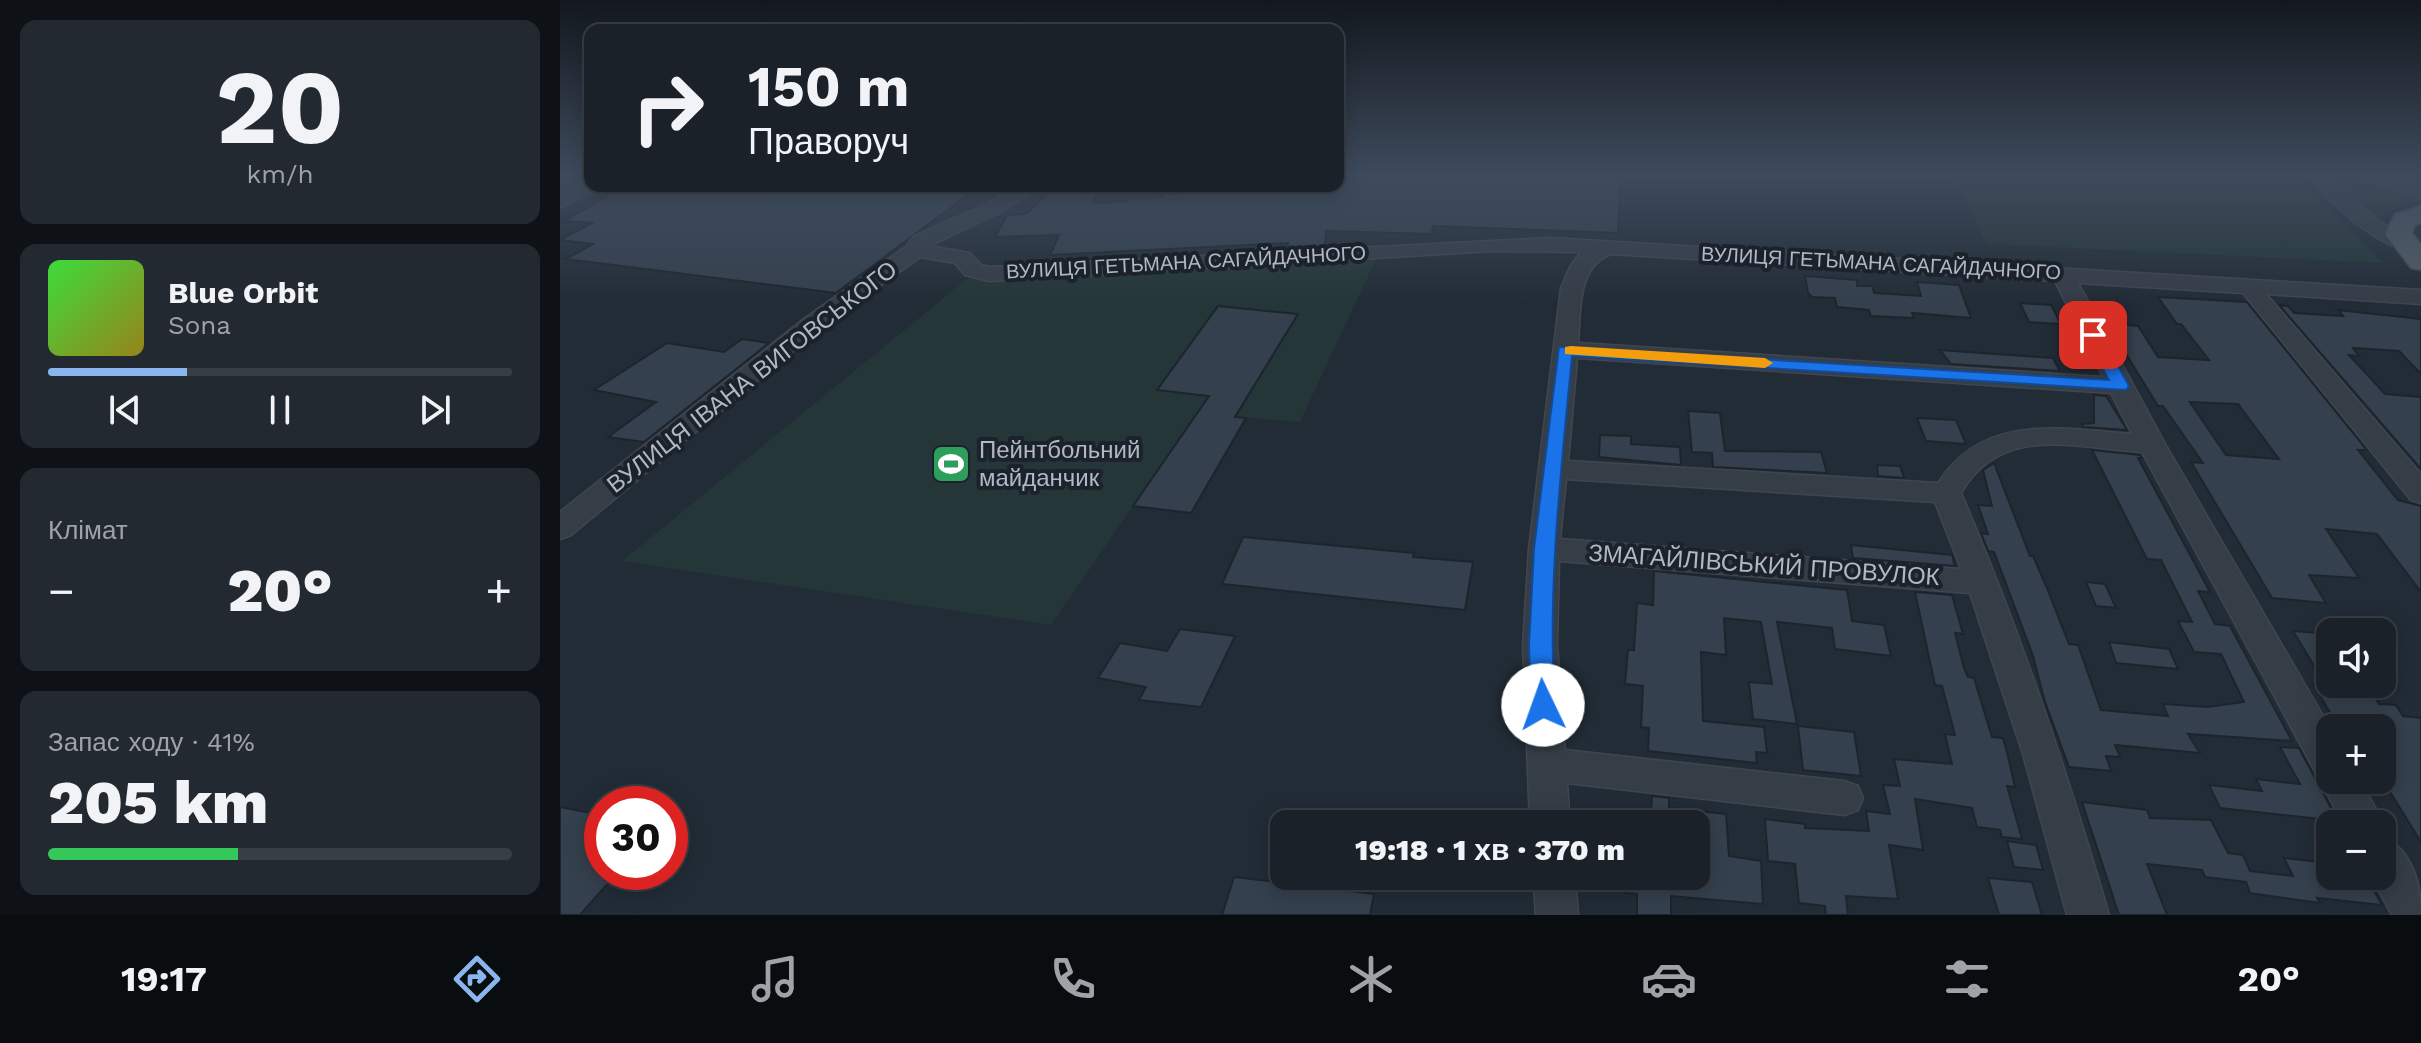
<!DOCTYPE html>
<html lang="uk">
<head>
<meta charset="utf-8">
<style>
  body { margin:0; font-family:"Work Sans",sans-serif; background:#232930; color:#f1f3f6; height:100vh; display:flex; flex-direction:column; font-size:30px; white-space:nowrap }
  * { box-sizing:border-box; margin:0 }
  p { font-size:26px; color:#9fa3a8 }
  .icon { flex:none; width:44px; height:44px; fill:none; stroke:currentColor; stroke-width:2; stroke-linecap:round; stroke-linejoin:round }
  .map { position:relative; flex:1; overflow:hidden }
  .drawer { display:flex; flex-direction:column; gap:20px; padding:20px; background:#0e1216; width:560px }
  .drawer>* { flex:none }
  .top-card { position:absolute; left:24px; top:24px; width:760px; height:168px; border-radius:16px; box-shadow:0 4px 20px #0003,0 0 0 2px #383e45; background:#1a2128; color:#f1f3f6; overflow:hidden }
  .fabs { position:absolute; left:1756px; top:618px; display:grid; gap:16px }
  .fabs a { display:grid; place-items:center; width:80px; height:80px; border-radius:16px; background:#1a2128; box-shadow:0 4px 20px #0003,0 0 0 2px #383e45; font-size:40px }
  .speed { position:absolute; left:24px; top:786px; display:flex; gap:16px; font-size:40px; font-weight:700; text-align:center }
  .speed>* { display:grid; place-content:center; width:104px; height:104px; border-radius:50%; background:#1a2128; box-shadow:0 4px 20px #0003,0 0 0 2px #383e45; line-height:1 }
  .speed .limit { border:12px solid #d22; background:#fff; color:#111 }
  .pin { position:absolute; display:grid; place-items:center; width:68px; height:68px; color:#fff; margin:-34px; border-radius:16px; box-shadow:0 4px 12px #0006 }
  .me { position:absolute; width:88px; margin:-44px; rotate:357deg; stroke-linejoin:round; filter:drop-shadow(0 0 6px #0008) }
  .turn { display:flex; align-items:center; gap:28px; height:168px; padding:0 32px; font-size:36px }
  .turn .icon { width:104px; height:104px; stroke-width:2.5 }
  .turn b { display:block; font-size:56px; line-height:68px }
  .big { font-size:60px; font-weight:800; line-height:1.1 }
  .drawer .tile { flex:1; display:flex; flex-direction:column; justify-content:center; gap:12px; min-width:0; padding:0 28px; border-radius:16px; background:#232930 }
  .drawer .dial { align-items:center; gap:0 }
  .dial b { font-size:104px; line-height:1 }
  .song { display:flex; align-items:center; gap:24px }
  .cover { width:96px; height:96px; border-radius:12px; background:linear-gradient(135deg,hsl(120 70% 55%),hsl(50 70% 35%)) }
  .played { height:8px; border-radius:4px; background:linear-gradient(90deg,#89b6ef 30%,#383e45 30%) }
  .keys { display:flex; justify-content:space-around; direction:ltr }
  .heat { display:flex; justify-content:space-between; align-items:center; font-size:44px; direction:ltr }
  .charge { height:12px; border-radius:6px; background:linear-gradient(90deg,#34c759 41%,#383e45 0) }
  .trip { position:absolute; left:710px; top:810px; width:440px; height:80px; border-radius:16px; background:#1a2128; box-shadow:0 4px 20px #0003,0 0 0 2px #383e45; font-weight:800; line-height:80px; text-align:center }
  .dock { display:flex; height:128px; justify-content:space-around; align-items:center; background:#0a0d10; color:#9fa3a8 }
  .dock .icon { width:56px; height:56px }
  .dock .selected { color:#89b6ef }
  .dock b { font-size:36px; color:#f1f3f6 }
  main { display:flex; flex:1; min-height:0 }
  .map>svg:first-child { display:block }
  .green { fill:#243637 }
  .building { fill:#34404d; stroke:#1d242d; stroke-width:2; fill-rule:evenodd }
  .lines { fill:none; stroke-linecap:round; stroke-linejoin:round }
  .minor-casing { stroke:#3f4650; stroke-width:3 }
  .major-casing { stroke:#3f4650; stroke-width:3 }
  .minor { fill:#353d47; fill-rule:evenodd }
  .major { fill:#535d67; fill-rule:evenodd }
  .route { fill:#1a73e8; stroke:#114b97; stroke-width:2 }
  .slow { fill:#f59e0b }
  .labels { text-anchor:middle; stroke-width:8; stroke-linejoin:round; paint-order:stroke }
  .far-street-label { font-size:20px; fill:#b0b8c3; stroke:#1b222b }
  .street-label { font-size:24px; fill:#b0b8c3; stroke:#1b222b }
  .poi-label { font-size:24px; fill:#b0b8c3; stroke:#1b222b; text-anchor:start }
</style>
</head>
<body>
<main>
<section class="drawer">
<div class="tile dial"><b>20</b><p>km/h</p></div>
<div class="tile">
<div class="song"><i class="cover"></i><div><b>Blue Orbit</b><p>Sona</p></div></div>
<div class="played"></div>
<div class="keys"><svg class="icon" aria-label="previous" viewBox="0 0 24 24"><path d="M18 5L8 12l10 7zM5 5v14"/></svg><svg class="icon" aria-label="pause" viewBox="0 0 24 24"><path d="M8 5v14M16 5v14"/></svg><svg class="icon" aria-label="next" viewBox="0 0 24 24"><path d="M6 5l10 7-10 7zM19 5v14"/></svg></div>
</div>
<div class="tile"><p>Клімат</p>
<div class="heat"><a>−</a><b class="big">20°</b><a>+</a></div>
</div>
<div class="tile"><p>Запас ходу · 41%</p><b class="big">205 km</b><div class="charge"></div></div>
</section>
<div class="map">
<svg width="1861" height="915" viewBox="0 0 1861 915">
  <rect width="100%" height="100%" fill="#222c36"/>
  <!-- green -->
  <path class="green" d="M1391 174H1733L1824 263 1427 244Z
    M1763 174H1793L1861 194V205L1831 210 1816 221Z
    M816 259 740 422 636 414 491 625 62 561 407 279Z"/>
  <!-- building -->
  <path class="building" d="M787 174H1061L1058 233 873 226 872 234 766 231 765 247 727 249 728 243 490 255 499 235 435 237 447 215 466 214 496 186H516L519 194 536 192 533 203 567 201 568 198 603 197 604 194 661 192V186H778L783 184Z
    M47 186H420L276 293 6 259 33 244 0 240 32 223 4 221 46 197Z
    M1245 276 1297 280V286H1312L1314 293 1361 296 1357 282 1399 285 1411 318 1352 313 1354 318 1311 316 1309 310 1277 307 1275 298 1252 297 1248 293Z
    M1598 297 1687 302 1807 450H1798L1838 500 1861 506V592L1817 534 1766 529 1799 578 1749 575 1766 603 1712 598 1631 462 1643 463 1603 406H1598L1547 323 1578 326 1598 357 1649 360 1621 324H1617ZM1630 402 1678 404 1719 459 1666 455Z
    M1460 303 1491 305 1501 324 1469 322Z
    M1719 305 1728 306 1734 313 1783 316 1778 310 1861 319V374L1839 351 1793 348 1799 356 1789 355 1825 394 1861 397V469Z
    M658 306 738 314 675 417 686 418 631 513 573 506 649 396 597 390Z
    M182 339 209 343 84 442 48 437 96 402 34 390 107 343 164 352Z
    M1380 350 1493 358 1500 371 1391 364Z
    M1534 395 1546 396 1567 430 1523 427 1522 424 1534 423Z
    M1128 411 1160 413 1165 451 1261 452 1267 473 1153 467 1152 453 1132 452Z
    M1357 418 1396 420 1406 444 1366 441Z
    M1040 435 1071 436V444L1120 447 1121 465 1039 457Z
    M1532 450 1580 455 1582 458H1578L1650 592 1638 591 1655 624 1670 626 1732 741 1628 734 1640 753 1555 745 1560 757 1546 756 1551 771 1509 767 1485 702 1473 656 1434 552 1428 551 1421 533 1428 534 1418 505 1432 506 1423 470 1434 463 1470 556H1473L1487 588 1509 644 1518 645 1541 710 1608 716 1603 704 1647 707 1684 702 1661 654 1634 652 1618 621 1632 622 1601 560 1587 559Z
    M1317 465 1340 466 1344 478 1318 476Z
    M683 537 854 553 853 557 913 562 905 610 662 584Z
    M1291 545 1392 555 1395 566 1293 558Z
    M1094 571 1287 590 1292 621 1324 625 1331 656 1275 649 1272 628 1217 622 1237 724 1193 719 1189 682 1212 684 1201 622 1164 618 1166 655 1141 652 1143 721 1204 727 1207 753 1196 752 1197 763 1088 751 1089 728 1081 727 1083 686 1065 684 1068 650H1074L1077 603 1093 605Z
    M1526 582 1545 584 1556 608 1536 606Z
    M1355 592 1392 595 1403 634 1395 633 1404 668 1408 677 1414 678 1432 737 1443 738 1448 756 1455 787 1447 786 1462 839 1442 837 1440 830 1417 827 1412 808 1355 799 1363 850 1329 845 1338 899 1286 896 1288 915H1266L1265 906 1239 903 1235 864 1208 861 1205 819 1245 824V828L1309 831 1306 811 1330 814 1323 785 1340 786 1334 759 1392 764 1385 734 1395 735 1382 686 1375 685Z
    M620 629 675 636 641 707 579 700 586 687 538 678 560 643 607 651Z
    M1733 631 1770 634V684H1806L1819 704 1836 705 1843 716 1861 718V842L1822 779V728H1791L1786 720 1774 719 1753 684H1765Z
    M1549 642 1609 649 1618 669 1556 663Z
    M1238 726 1294 732 1301 776 1243 770Z
    M1720 747 1739 748 1778 821 1660 808 1649 785 1702 791 1696 779 1740 784Z
    M1092 796 1109 798V808L1166 814 1169 856 1201 861 1203 904 1111 896V915H1077V894L1065 893V876H1136V824H1090Z
    M1522 802 1587 810 1590 818 1651 820 1668 853 1683 855 1690 871 1733 876 1724 858 1770 863V876H1806L1822 905 1757 898 1760 903 1690 893 1686 882 1645 877 1642 870 1587 864 1607 915H1559Z
    M0 807 42 815V872H58L20 915H0Z
    M1447 841 1476 845 1483 870 1454 867Z
    M674 877 814 894 810 915H662Z
    M1428 878 1472 882 1482 915H1439Z"/>
  <g class="lines">
    <defs>
      <path id="minor" d="M1746 174H1766L1815 218 1854 244 1850 248C1825 255 1760 194 1746 174Z
        M1796 174H1825L1861 185V197L1798 178Z
        M30 181V186H43L0 208V194Z
        M457 186H481L441 212 369 246 410 253 421 265 429 267 990 238 1861 290V304L1706 294 1861 474V503L1851 500 1683 293 1518 283 1605 444 1770 728V780H1800L1824 824 1822 828V824H1783L1760 780 1762 776 1757 775 1582 452C1516 448 1441 423 1401 493 1460 630 1507 771 1549 915H1507L1463 754 1410 593 999 561 997 645 1005 750 1284 781 1298 786 1303 798 1298 810 1284 815 1007 783 1010 824H970L963 645 969 549 1001 288 1010 267 1021 252 933 251 429 281 405 275 395 263 360 257 260 329 11 535 0 539V512L244 319 347 246 354 236 427 204ZM1051 254 1495 281 1543 377 1018 343C1021 313 1016 267 1051 254ZM1017 358 1551 393 1572 434C1501 428 1423 413 1378 483L1008 461ZM1006 479 1375 502 1401 569 1000 539Z
        M1822 837C1853 849 1861 885 1861 915H1832L1811 876H1822Z
        M973 876H1015L1018 915H976Z"/>
      <path id="major" d="M1861 206V223L1855 225 1852 233 1861 244V270L1851 268 1825 234 1835 214Z"/>
    </defs>
    <!-- minor casing -->
    <use href="#minor" class="minor-casing"/>
    <!-- major casing -->
    <use href="#major" class="major-casing"/>
    <!-- minor -->
    <use href="#minor" class="minor"/>
    <!-- major -->
    <use href="#major" class="major"/>
  </g>
  <!-- sky -->
  <linearGradient id="sky" x2="0" y2="1"><stop stop-color="#13181e"/><stop offset="0.58" stop-color="#3e4b5d"/><stop offset="1" stop-color="#3e4b5d" stop-opacity="0"/></linearGradient>
  <rect width="1861" height="302" fill="url(#sky)"/>
  <!-- route -->
  <path class="route" d="M1533 330 1541 335 1569 386 1566 390 1012 356C1001 472 987 588 995 705L991 712 983 715 975 712 971 705 969 645 974 549 999 347 1549 380 1525 335Z"/>
  <!-- slow -->
  <path class="slow" d="M1011 346 1205 358 1213 363 1205 368 1005 354V347Z"/>
  <!-- icons -->
  <defs>
    <symbol id="stadium-square" viewBox="-11 -11 22 22"><rect x="-9" y="-9" width="18" height="18" rx="4" fill="#2e9e5b" stroke="#1b222b"/><path d="M0-5a6.5 5 0 1 0 0 10a6.5 5 0 1 0 0-10ZM-3.5-1.8h7v3.6h-7Z" fill="#fff"/></symbol>
  </defs>
  <g fill-rule="evenodd">
    <use href="#stadium-square" x="369" y="442" width="44" height="44"/>
  </g>
  <g class="labels">
    <!-- far-street labels -->
    <g class="far-street-label">
      <text transform="translate(626 262) rotate(-3)" y="7">ВУЛИЦЯ ГЕТЬМАНА САГАЙДАЧНОГО</text>
      <text transform="translate(1321 263) rotate(3)" y="7">ВУЛИЦЯ ГЕТЬМАНА САГАЙДАЧНОГО</text>
    </g>
    <!-- street labels -->
    <g class="street-label">
      <text transform="translate(192 377) rotate(-38)" y="8">ВУЛИЦЯ ІВАНА ВИГОВСЬКОГО</text>
      <text transform="translate(1204 565) rotate(4)" y="8">ЗМАГАЙЛІВСЬКИЙ ПРОВУЛОК</text>
    </g>
    <!-- poi labels -->
    <g class="poi-label">
      <text x="419" y="458">Пейнтбольний<tspan x="419" dy="28">майданчик</tspan></text>
    </g>
  </g>
</svg>
<div class="fabs">
<a><svg class="icon" aria-label="sound" viewBox="0 0 24 24"><path d="M4 9h4l5-4v14l-5-4H4zM17 9q2 3 0 6"/></svg></a>
<a>+</a>
<a>−</a>
</div>
<div class="speed"><div class="limit">30</div></div>
<div class="pin" style="left:1533px;top:335px;background:#d93025"><svg class="icon" aria-label="arrive" viewBox="0 0 24 24"><path d="M6 21V4h12l-3 4 3 4H6"/></svg></div>
<svg class="me" style="left:983px;top:705px" viewBox="-20 -20 40 40"><circle r="19" fill="#fff"/><path d="M0-13L10 11 0 6-10 11z" fill="#1a73e8"/></svg>
<div class="trip">19:18 · 1 хв · 370 m</div>
<div class="top-card">
<div class="turn"><svg class="icon" aria-label="right" viewBox="0 0 24 24"><path d="M7 20v-9h11M14 6l5 5-5 5"/></svg><div><b>150 m</b>Праворуч</div></div>
</div>
</div>
</main>
<nav class="dock">
<b>19:17</b>
<svg class="icon selected" aria-label="directions" viewBox="0 0 24 24"><path d="M12 3l9 9-9 9-9-9zM9 14v-3h6M13 9l2 2-2 2"/></svg>
<svg class="icon" aria-label="music" viewBox="0 0 24 24"><path d="M9 18V5l10-2v13"/><circle cx="6" cy="18" r="3"/><circle cx="16" cy="16" r="3"/></svg>
<svg class="icon" aria-label="phone" viewBox="0 0 24 24"><path d="M5 4h4l2 5-3 2q2 4 5 5l2-3 5 2v4C11 20 4 13 5 4z"/></svg>
<svg class="icon" aria-label="climate" viewBox="0 0 24 24"><path d="M12 3v18M4 7l16 10M4 17L20 7"/></svg>
<svg class="icon" aria-label="car" viewBox="0 0 24 24"><path d="M5 17H2v-5l4-1 3-4h7l3 4 3 1v5h-3M9 17h6M6 11h13"/><circle cx="7" cy="17" r="2"/><circle cx="17" cy="17" r="2"/></svg>
<svg class="icon" aria-label="filters" viewBox="0 0 24 24"><path d="M4 7h16M4 17h16"/><circle cx="9" cy="7" r="2"/><circle cx="15" cy="17" r="2"/></svg>
<b>20°</b>
</nav>
</body>
</html>
